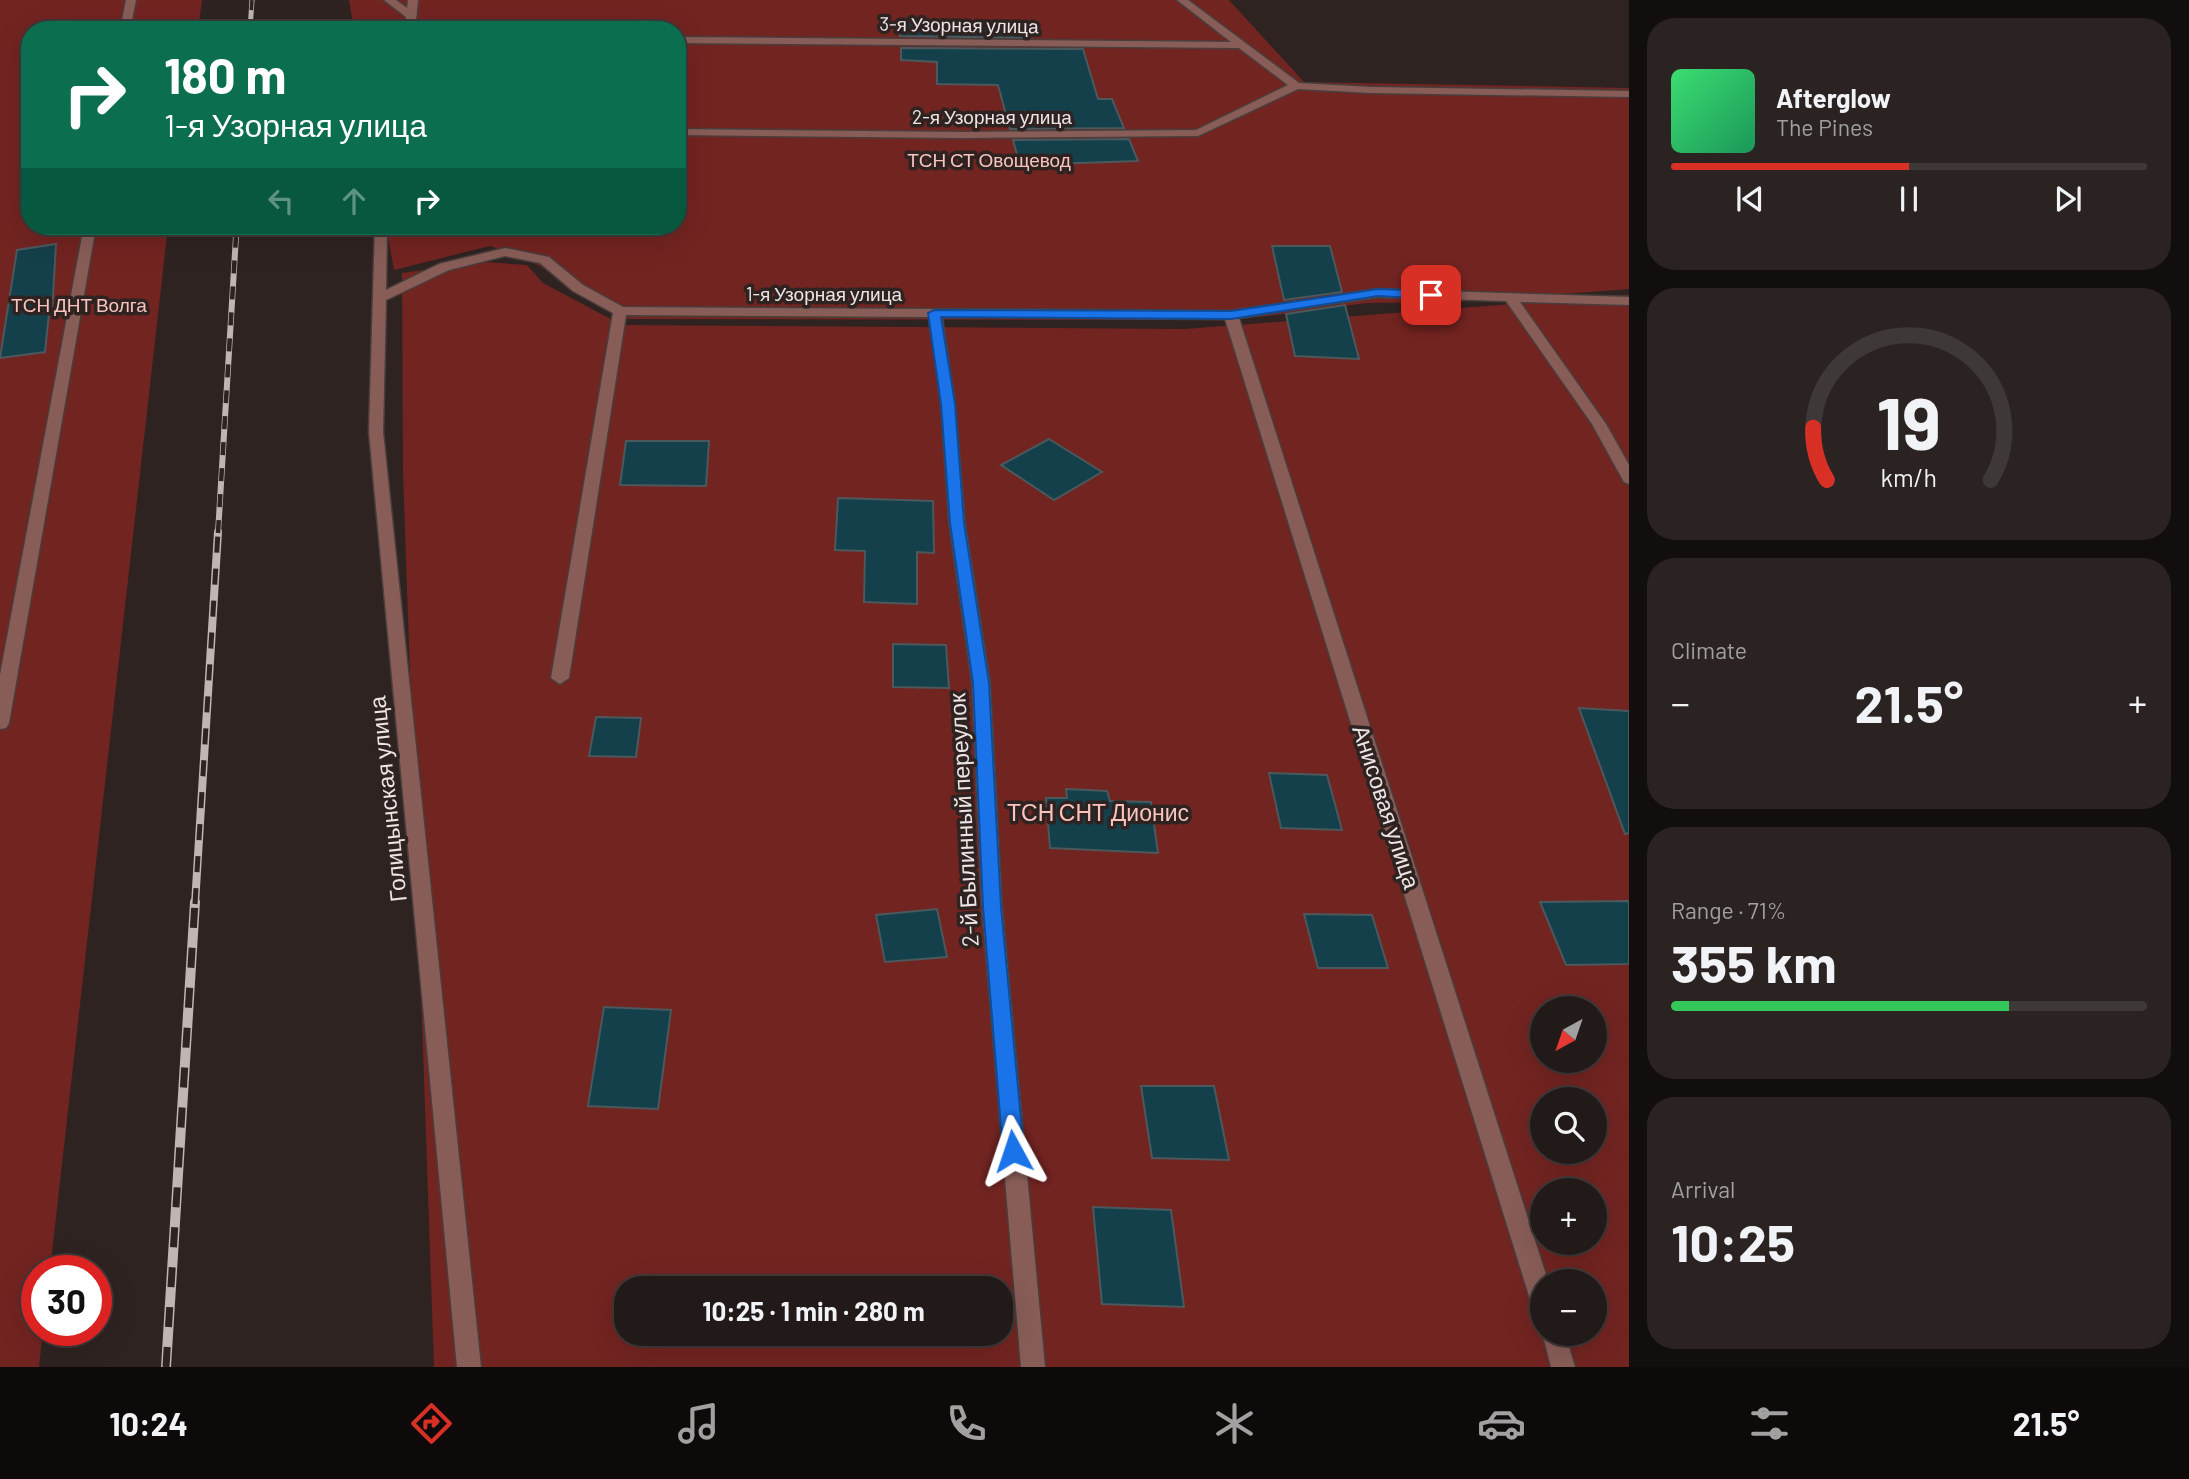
<!DOCTYPE html>
<html lang="en">
<head>
<meta charset="utf-8">
<style>
  body { margin:0; font-family:Barlow,sans-serif; background:#2a2322; color:#f1f3f6; height:100vh; display:flex; flex-direction:column; font-size:26px; white-space:nowrap }
  * { box-sizing:border-box; margin:0 }
  p { font-size:23px; color:#a2a1a2 }
  .icon { flex:none; width:38px; height:38px; fill:none; stroke:currentColor; stroke-width:2; stroke-linecap:round; stroke-linejoin:round }
  .map { position:relative; flex:1; overflow:hidden }
  .sheet { display:flex; flex-direction:column; gap:18px; padding:18px; background:#130e0e; width:560px }
  .sheet>* { flex:none }
  .banner { position:absolute; left:21px; top:21px; width:665px; height:214px; border-radius:28px; box-shadow:0 7px 28px #0002,0 0 0 2px #3f3838; background:#0b6e4f; color:#fff; overflow:hidden }
  .needle { width:46px; rotate:220deg }
  .controls { position:absolute; left:1530px; top:996px; display:grid; gap:14px }
  .controls a { display:grid; place-items:center; width:77px; height:77px; border-radius:50%; background:#221a19; box-shadow:0 7px 28px #0002,0 0 0 2px #3f3838; font-size:35px }
  .speed { position:absolute; left:21px; top:1255px; display:flex; gap:14px; font-size:35px; font-weight:700; text-align:center }
  .speed>* { display:grid; place-content:center; width:91px; height:91px; border-radius:50%; background:#221a19; box-shadow:0 7px 28px #0002,0 0 0 2px #3f3838; line-height:1 }
  .speed .limit { border:10px solid #d22; background:#fff; color:#111 }
  .pin { position:absolute; display:grid; place-items:center; width:60px; height:60px; color:#fff; margin:-30px; border-radius:14px; box-shadow:0 4px 10px #0006 }
  .me { position:absolute; width:77px; margin:-38px; rotate:355deg; stroke-linejoin:round; filter:drop-shadow(0 0 5px #0008) }
  .turn { display:flex; align-items:center; gap:24px; height:147px; padding:0 28px; font-size:32px }
  .turn .icon { width:91px; height:91px; stroke-width:2.5 }
  .turn b { display:block; font-size:49px; line-height:60px }
  .lanes { display:flex; align-items:center; height:66px; padding:0 28px; background:#0003; justify-content:center; gap:35px; direction:ltr }
  .lanes .off { opacity:.35 }
  .big { font-size:52px; font-weight:700; line-height:1.1 }
  .sheet .card { flex:1; display:flex; flex-direction:column; justify-content:center; gap:10px; min-width:0; padding:0 24px; border-radius:28px; background:#2a2322 }
  .sheet .dial { align-items:center; gap:0 }
  .dial svg { height:182px; overflow:visible; fill:none; stroke:#3f3838; stroke-width:7; stroke-linecap:round; text-anchor:middle }
  .dial text { fill:#f1f3f6; stroke:none }
  .song { display:flex; align-items:center; gap:21px }
  .cover { width:84px; height:84px; border-radius:10px; background:linear-gradient(135deg,hsl(140 70% 55%),hsl(150 70% 35%)) }
  .played { height:7px; border-radius:4px; background:linear-gradient(90deg,#d93025 50%,#3f3838 50%) }
  .keys { display:flex; justify-content:space-around; direction:ltr }
  .heat { display:flex; justify-content:space-between; align-items:center; font-size:38px; direction:ltr }
  .charge { height:10px; border-radius:5px; background:linear-gradient(90deg,#34c759 71%,#3f3838 0) }
  .trip { position:absolute; left:614px; top:1276px; width:399px; height:70px; border-radius:28px; background:#221a19; box-shadow:0 7px 28px #0002,0 0 0 2px #3f3838; font-weight:700; line-height:70px; text-align:center }
  .tabs { display:flex; height:112px; justify-content:space-around; align-items:center; background:#0e0a0a; color:#a2a1a2 }
  .tabs .icon { width:49px; height:49px }
  .tabs .current { color:#d93025 }
  .tabs b { font-size:32px; color:#f1f3f6 }
  main { display:flex; flex:1; min-height:0 }
  .map>svg:first-child { display:block }
  .green { fill:#722421; fill-rule:evenodd }
  .building { fill:#14404b; stroke:#4b585c; stroke-width:2 }
  .lines { fill:none; stroke-linecap:round; stroke-linejoin:round }
  .minor-casing { stroke:#493e3c; stroke-width:3 }
  .minor { fill:#885d58; fill-rule:evenodd }
  .rail-far3-casing { stroke:#beb5b4; stroke-width:5 }
  .rail-far2-casing { stroke:#beb5b4; stroke-width:6 }
  .rail-far1-casing { stroke:#beb5b4; stroke-width:8 }
  .rail-casing { stroke:#beb5b4; stroke-width:10 }
  .rail-far3 { stroke:#2e2321; stroke-width:3.5; stroke-dasharray:10; stroke-linecap:butt }
  .rail-far2 { stroke:#2e2321; stroke-width:4.5; stroke-dasharray:13; stroke-linecap:butt }
  .rail-far1 { stroke:#2e2321; stroke-width:5; stroke-dasharray:16; stroke-linecap:butt }
  .rail { stroke:#2e2321; stroke-width:7; stroke-dasharray:20; stroke-linecap:butt }
  .route { fill:#1a73e8; stroke:#114b97; stroke-width:2 }
  .labels { text-anchor:middle; stroke-width:7; stroke-linejoin:round; paint-order:stroke }
  .far-street-label { font-size:19px; fill:#ede5e4; stroke:#2e2321 }
  .far-park-label { font-size:19px; fill:#fac4be; stroke:#2e2321 }
  .street-label { font-size:23px; fill:#ede5e4; stroke:#2e2321 }
  .park-label { font-size:23px; fill:#fac4be; stroke:#2e2321 }
</style>
</head>
<body>
<main>
<div class="map">
<svg width="1629" height="1367" viewBox="0 0 1629 1367">
  <rect width="100%" height="100%" fill="#2e2321"/>
  <!-- green -->
  <path class="green" d="M0 0H202L198 30H30V226H168L50 1270H37V1330H43L39 1367H0Z
    M349 0H1229L1304 82 1629 88V289L1457 302 1367 303 1268 316 1202 320 627 319 589 301 540 266 490 246 394 270 386 226H677V30H354Z
    M485 262 527 265 543 283 622 325 1185 329 1629 295V1367H434L403 472 402 273ZM1542 1008H1594V1060H1542ZM1542 1099H1594V1152H1542ZM1542 1190H1594V1242H1542ZM1542 1281H1594V1334H1542ZM626 1288H1001V1334H626Z"/>
  <!-- building -->
  <path class="building" d="M899 21 1026 22 1027 38 900 36Z
    M901 48 1083 49 1098 99H1112L1124 128 1010 129 998 85 937 84V62L901 60Z
    M1129 139 1138 161 1020 165 1013 140Z
    M56 244 52 312 49 313 45 352 0 358 17 250Z
    M1272 246H1330L1342 292 1284 300Z
    M1345 305 1359 359 1295 356 1286 314Z
    M1049 439 1102 472 1054 500 1001 465Z
    M626 441H709L706 486 620 485Z
    M838 498 933 501 934 553 917 552V604L864 602 865 551 835 550Z
    M893 644 946 645 949 688 893 687Z
    M1579 708 1629 711V833L1625 834Z
    M596 717 641 718 636 757 589 756Z
    M1269 773 1327 775 1342 830 1281 828Z
    M1066 789 1107 791 1110 801 1151 802 1158 853 1050 848 1046 798H1067Z
    M1629 901V964L1566 965 1540 902Z
    M937 909 947 957 885 962 876 915Z
    M1304 914 1372 915 1388 968H1318Z
    M604 1007 671 1010 658 1109 588 1106Z
    M1141 1086H1214L1229 1160 1152 1158Z
    M1093 1207 1171 1210 1184 1307 1102 1304Z"/>
  <g class="lines">
    <defs>
      <path id="minor" d="M126 0H136L130 30H120Z
        M384 0H396L407 8 408 0H418L415 30H405L406 17Z
        M1177 0H1188L1299 83 1371 87 1629 91V97L1371 93 1298 89 1198 136 962 138 677 135V129L962 132 1196 130 1288 85 1239 48 677 43V37L1231 42Z
        M84 226H96L9 723 6 728 0 729V675Z
        M375 226H387L386 290 439 264 505 248 549 257 583 285 623 307 1231 311 1378 289 1629 297V305L1520 302 1606 424 1629 465V484L1624 482 1592 424 1506 301 1378 297 1239 318 1548 1281H1542V1311L1533 1307 1530 1299 1225 319 942 317 955 404 965 523 990 683 1002 907 1045 1367H1021L982 907 972 683 949 523 941 404 929 317 626 315 569 678 560 684 551 678 613 313 573 291 540 263 505 256 449 270 386 300 383 432 481 1367H457L369 432Z
        M1542 1332 1565 1334 1575 1367H1551Z"/>
    </defs>
    <!-- minor casing -->
    <use href="#minor" class="minor-casing"/>
    <!-- minor -->
    <use href="#minor" class="minor"/>
    <defs>
      <path id="rail-far3" d="M250 30 252 0
        M236 237 237 226"/>
      <path id="rail-far2" d="M218 533 236 236"/>
      <path id="rail-far1" d="M195 904 218 532"/>
      <path id="rail" d="M166 1367 195 902"/>
    </defs>
    <!-- rail-far3 casing -->
    <use href="#rail-far3" class="rail-far3-casing"/>
    <!-- rail-far2 casing -->
    <use href="#rail-far2" class="rail-far2-casing"/>
    <!-- rail-far1 casing -->
    <use href="#rail-far1" class="rail-far1-casing"/>
    <!-- rail casing -->
    <use href="#rail" class="rail-casing"/>
    <!-- rail-far3 -->
    <use href="#rail-far3" class="rail-far3"/>
    <!-- rail-far2 -->
    <use href="#rail-far2" class="rail-far2"/>
    <!-- rail-far1 -->
    <use href="#rail-far1" class="rail-far1"/>
    <!-- rail -->
    <use href="#rail" class="rail"/>
  </g>
  <!-- route -->
  <path class="route" d="M1378 289 1431 291 1437 295 1431 299 1378 296 1231 319 941 317 955 404 964 523 989 683 1001 907 1024 1151 1021 1158 1013 1160 1006 1158 1003 1151 983 907 973 683 950 523 941 404 928 313 934 310 1231 311Z"/>
  <g class="labels">
    <!-- far-street labels -->
    <g class="far-street-label">
      <text transform="translate(959 25) rotate(1)" y="7">3-я Узорная улица</text>
      <text x="992" y="124">2-я Узорная улица</text>
      <text x="824" y="301">1-я Узорная улица</text>
    </g>
    <!-- far-park labels -->
    <g class="far-park-label">
      <text x="989" y="167">ТСН СТ Овощевод</text>
      <text x="79" y="312">ТСН ДНТ Волга</text>
    </g>
    <!-- street labels -->
    <g class="street-label">
      <text transform="translate(388 799) rotate(-96)" y="8">Голицынская улица</text>
      <text transform="translate(1386 807) rotate(72)" y="8">Анисовая улица</text>
      <text transform="translate(964 820) rotate(-93)" y="8">2-й Былинный переулок</text>
    </g>
    <!-- park labels -->
    <g class="park-label">
      <text x="1098" y="821">ТСН СНТ Дионис</text>
    </g>
  </g>
</svg>
<div class="controls">
<a><svg class="needle" viewBox="-14 -14 28 28"><path d="M0-13l5 13h-10z" fill="#e53935"/><path d="M0 13l5-13h-10z" fill="#a2a1a2"/></svg></a>
<a><svg class="icon" aria-label="search" viewBox="0 0 24 24"><circle cx="10" cy="10" r="6"/><path d="M15 15l6 6"/></svg></a>
<a>+</a>
<a>−</a>
</div>
<div class="speed"><div class="limit">30</div></div>
<div class="pin" style="left:1431px;top:295px;background:#d93025"><svg class="icon" aria-label="arrive" viewBox="0 0 24 24"><path d="M6 21V4h12l-3 4 3 4H6"/></svg></div>
<svg class="me" style="left:1013px;top:1151px" viewBox="-20 -20 40 40"><path d="M0-17L14 15 0 8-14 15z" fill="#1a73e8" stroke="#fff" stroke-width="4"/></svg>
<div class="trip">10:25 · 1 min · 280 m</div>
<div class="banner">
<div class="turn"><svg class="icon" aria-label="right" viewBox="0 0 24 24"><path d="M7 20v-9h11M14 6l5 5-5 5"/></svg><div><b>180 m</b>1-я Узорная улица</div></div>
<div class="lanes"><svg class="icon off" aria-label="left" viewBox="0 0 24 24"><path d="M17 20v-9H6M10 6l-5 5 5 5"/></svg><svg class="icon off" aria-label="ahead" viewBox="0 0 24 24"><path d="M12 20V5M6 11l6-6 6 6"/></svg><svg class="icon" aria-label="right" viewBox="0 0 24 24"><path d="M7 20v-9h11M14 6l5 5-5 5"/></svg></div>
</div>
</div>
<section class="sheet">
<div class="card">
<div class="song"><i class="cover"></i><div><b>Afterglow</b><p>The Pines</p></div></div>
<div class="played"></div>
<div class="keys"><svg class="icon" aria-label="previous" viewBox="0 0 24 24"><path d="M18 5L8 12l10 7zM5 5v14"/></svg><svg class="icon" aria-label="pause" viewBox="0 0 24 24"><path d="M8 5v14M16 5v14"/></svg><svg class="icon" aria-label="next" viewBox="0 0 24 24"><path d="M6 5l10 7-10 7zM19 5v14"/></svg></div>
</div>
<div class="card dial"><svg viewBox="0 0 100 80">
<path d="M14 69A42 42 0 1 1 86 69"/>
<path d="M14 69A42 42 0 0 1 8 46" stroke="#d93025"/>
<text x="50" y="56" font-size="32" font-weight="700">19</text>
<text x="50" y="72" font-size="11">km/h</text>
</svg></div>
<div class="card"><p>Climate</p>
<div class="heat"><a>−</a><b class="big">21.5°</b><a>+</a></div>
</div>
<div class="card"><p>Range · 71%</p><b class="big">355 km</b><div class="charge"></div></div>
<div class="card"><p>Arrival</p><b class="big">10:25</b></div>
</section>
</main>
<nav class="tabs">
<b>10:24</b>
<svg class="icon current" aria-label="directions" viewBox="0 0 24 24"><path d="M12 3l9 9-9 9-9-9zM9 14v-3h6M13 9l2 2-2 2"/></svg>
<svg class="icon" aria-label="music" viewBox="0 0 24 24"><path d="M9 18V5l10-2v13"/><circle cx="6" cy="18" r="3"/><circle cx="16" cy="16" r="3"/></svg>
<svg class="icon" aria-label="phone" viewBox="0 0 24 24"><path d="M5 4h4l2 5-3 2q2 4 5 5l2-3 5 2v4C11 20 4 13 5 4z"/></svg>
<svg class="icon" aria-label="climate" viewBox="0 0 24 24"><path d="M12 3v18M4 7l16 10M4 17L20 7"/></svg>
<svg class="icon" aria-label="car" viewBox="0 0 24 24"><path d="M5 17H2v-5l4-1 3-4h7l3 4 3 1v5h-3M9 17h6M6 11h13"/><circle cx="7" cy="17" r="2"/><circle cx="17" cy="17" r="2"/></svg>
<svg class="icon" aria-label="filters" viewBox="0 0 24 24"><path d="M4 7h16M4 17h16"/><circle cx="9" cy="7" r="2"/><circle cx="15" cy="17" r="2"/></svg>
<b>21.5°</b>
</nav>
</body>
</html>
